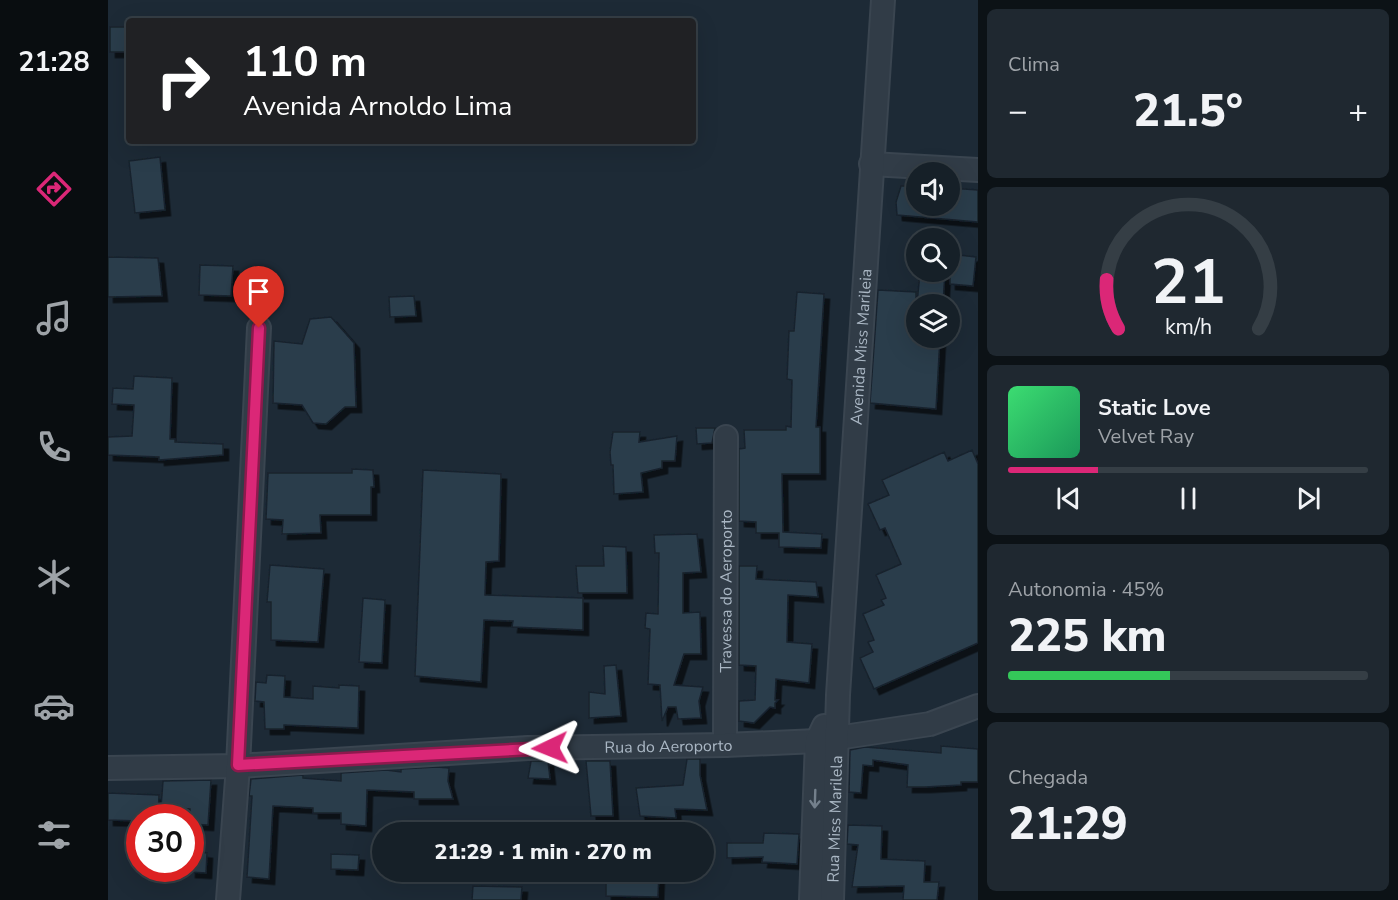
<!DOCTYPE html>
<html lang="pt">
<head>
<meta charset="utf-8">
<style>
  body { margin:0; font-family:"Nunito Sans",sans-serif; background:#1f2830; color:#f1f3f6; height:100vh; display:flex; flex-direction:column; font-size:22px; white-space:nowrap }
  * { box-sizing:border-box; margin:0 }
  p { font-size:20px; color:#9ea3a8 }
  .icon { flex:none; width:33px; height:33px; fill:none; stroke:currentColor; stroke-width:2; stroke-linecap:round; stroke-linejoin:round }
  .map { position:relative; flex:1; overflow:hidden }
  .side { display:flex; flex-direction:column; gap:9px; padding:9px; background:#0c1216; width:420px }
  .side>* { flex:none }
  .banner { position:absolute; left:18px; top:18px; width:570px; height:126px; border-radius:6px; box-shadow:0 6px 24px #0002,0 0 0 2px #353e45; background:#202124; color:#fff; overflow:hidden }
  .buttons { position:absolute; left:798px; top:162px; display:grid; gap:12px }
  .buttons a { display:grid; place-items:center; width:54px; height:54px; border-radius:50%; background:#162028; box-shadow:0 6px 24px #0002,0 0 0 2px #353e45; font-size:30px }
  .speed { position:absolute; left:18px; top:804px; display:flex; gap:12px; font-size:30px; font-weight:700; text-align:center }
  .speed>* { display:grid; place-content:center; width:78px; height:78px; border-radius:50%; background:#162028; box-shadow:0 6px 24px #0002,0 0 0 2px #353e45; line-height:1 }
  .speed .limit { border:9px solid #d22; background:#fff; color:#111 }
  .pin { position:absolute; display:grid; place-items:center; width:51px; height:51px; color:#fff; margin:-62px -26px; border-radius:50% 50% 50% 0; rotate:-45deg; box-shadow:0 0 6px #0007 }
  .pin .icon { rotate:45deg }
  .me { position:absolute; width:66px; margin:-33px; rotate:268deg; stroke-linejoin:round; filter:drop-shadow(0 0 4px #0008) }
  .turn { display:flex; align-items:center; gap:21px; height:126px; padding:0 18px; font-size:27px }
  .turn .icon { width:78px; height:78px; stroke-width:2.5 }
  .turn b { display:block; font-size:42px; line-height:51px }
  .big { font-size:45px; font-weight:800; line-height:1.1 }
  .side .tile { flex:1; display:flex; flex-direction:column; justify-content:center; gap:9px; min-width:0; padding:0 21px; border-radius:9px; background:#1f2830 }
  .side .dial { align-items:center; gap:0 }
  .dial svg { height:156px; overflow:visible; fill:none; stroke:#353e45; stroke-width:7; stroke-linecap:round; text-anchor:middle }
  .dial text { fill:#f1f3f6; stroke:none }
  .song { display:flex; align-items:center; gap:18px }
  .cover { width:72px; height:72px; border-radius:9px; background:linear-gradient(135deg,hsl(140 70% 55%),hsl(150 70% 35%)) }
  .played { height:6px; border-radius:3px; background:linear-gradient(90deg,#db2777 25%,#353e45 25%) }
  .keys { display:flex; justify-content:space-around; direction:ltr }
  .heat { display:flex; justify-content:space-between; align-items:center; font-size:33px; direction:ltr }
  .charge { height:9px; border-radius:4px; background:linear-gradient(90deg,#34c759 45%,#353e45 0) }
  .trip { position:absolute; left:264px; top:822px; width:342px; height:60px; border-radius:30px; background:#162028; box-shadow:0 6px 24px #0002,0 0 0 2px #353e45; font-weight:800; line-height:60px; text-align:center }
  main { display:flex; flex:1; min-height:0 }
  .dock { display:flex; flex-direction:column; width:108px; justify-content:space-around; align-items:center; background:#090d10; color:#9ea3a8 }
  .dock .icon { width:42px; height:42px }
  .dock .current { color:#db2777 }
  .dock b { font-size:27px; color:#f1f3f6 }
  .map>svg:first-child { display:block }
  .building { fill:#2c3c4b; stroke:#19232d; stroke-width:1.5; filter:url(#shadow) }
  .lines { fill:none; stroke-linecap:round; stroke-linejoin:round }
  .street-casing { stroke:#3a4550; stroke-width:26 }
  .street { stroke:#313c47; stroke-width:22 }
  .oneway { stroke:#74808c }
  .route-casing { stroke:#8e194d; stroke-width:15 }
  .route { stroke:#db2777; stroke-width:10 }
  .labels { text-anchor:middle; stroke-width:6; stroke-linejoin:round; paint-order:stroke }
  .street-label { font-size:16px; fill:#aab7c4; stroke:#17212b }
</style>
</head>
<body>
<main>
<nav class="dock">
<b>21:28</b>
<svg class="icon current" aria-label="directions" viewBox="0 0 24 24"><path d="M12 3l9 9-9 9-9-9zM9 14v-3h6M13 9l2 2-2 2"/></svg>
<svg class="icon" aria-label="music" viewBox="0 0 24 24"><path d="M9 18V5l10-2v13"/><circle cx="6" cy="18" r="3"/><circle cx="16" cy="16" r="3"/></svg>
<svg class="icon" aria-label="phone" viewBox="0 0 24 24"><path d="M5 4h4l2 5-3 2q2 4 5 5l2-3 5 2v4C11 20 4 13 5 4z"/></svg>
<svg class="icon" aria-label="climate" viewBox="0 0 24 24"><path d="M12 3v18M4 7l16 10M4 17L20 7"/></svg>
<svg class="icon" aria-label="car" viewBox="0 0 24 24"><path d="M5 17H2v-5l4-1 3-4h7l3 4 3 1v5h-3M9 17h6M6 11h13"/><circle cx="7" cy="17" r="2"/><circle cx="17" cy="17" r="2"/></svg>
<svg class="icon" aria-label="filters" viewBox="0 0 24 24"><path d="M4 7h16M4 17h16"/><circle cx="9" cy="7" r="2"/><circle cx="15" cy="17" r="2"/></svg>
</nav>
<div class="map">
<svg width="870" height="900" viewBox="0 0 870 900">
  <defs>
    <filter id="shadow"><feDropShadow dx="5.5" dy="5.5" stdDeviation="0" flood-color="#0009"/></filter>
  </defs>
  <rect width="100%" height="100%" fill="#1d2a36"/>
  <!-- building -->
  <path class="building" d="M2 27H21V52H2Z
    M52 157 57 210 27 213 21 161Z
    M793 186H808V206H842V188L870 190V222L789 215 788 202Z
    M842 254 868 257 865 286 842 284Z
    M0 257 50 258 54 296 0 297Z
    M92 265 125 266 123 296 91 295Z
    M812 272H837L835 304H809Z
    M770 290 808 292V338H832L828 409 762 403Z
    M689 292 716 294 708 427H712V474H674L675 532 714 534 713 548 671 547V533H648V522L631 521V449L637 448 636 430H678V426L683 427 684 380 679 379 681 331H686Z
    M306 296 308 316 282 317 281 297Z
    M223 317 246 343 248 407H237L218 424 205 423 194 405 165 403 166 341 194 344 202 319Z
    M26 376 64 378 62 439H67V442L115 444V455L51 460V457L0 455V437L24 436 26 405 4 404 5 388 25 389Z
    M588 428H607L604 443 589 444Z
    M505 432H532L531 442 569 436 567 461H554V468L533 473 535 492 506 494 505 465H503L502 452Z
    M864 450 870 464V643L766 689 752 658 765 652 760 642 766 640 755 614 776 605 773 600 778 598 768 575 793 564 777 528 772 530 760 504 781 495 774 480 836 452 840 461Z
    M244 469 265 470 266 487H263V515H212L213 533 174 534 175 520 158 519 160 473H244Z
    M315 470 393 474 391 561 378 562 377 595 475 598V630L404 627 405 621 376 620 373 682 307 676Z
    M589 534 593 572 575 573V613L592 612 593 654H576L566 685 595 687 591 701 593 718 570 719 568 707H560L554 721 552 685 540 684 542 629 537 628 538 613 550 614 551 553H547L546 535Z
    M495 546 518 547 519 593H470L468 566H496Z
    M162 565 216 569 210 642 163 640V602H159Z
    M631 566H649L648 579 708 582 710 597 680 595 679 642 704 644 701 683 668 679 667 700H670L667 703V708L662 707 646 723 631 721V701L647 700 648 666 631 665Z
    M255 598 277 600 274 663 251 662Z
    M508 665 513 716 481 718V692L497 694 496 666Z
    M159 675 177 676 176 697 205 699V686L231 688V685L251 686 250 728 176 725V729H157L156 702 147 701 148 682 158 683Z
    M833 746 870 749V782H853V785L817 787H799L800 765 765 760V766L755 765 753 793 741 792 742 750 757 747 833 753Z
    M579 759H592V775L599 810 567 809 568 818 532 816 528 788 575 785Z
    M423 761H440L442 779 420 778Z
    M478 761H502L505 816H483Z
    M329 767 341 768 340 781 345 799H306V792L259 790 258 826 233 824V813H205V808L165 806 161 879 139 877 144 796H141L143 779 195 775V778L233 781V773L278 770 293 772V769Z
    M103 780 100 825 82 824V809L53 807 55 781Z
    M0 793 51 795 50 818H32V821L0 820Z
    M740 825 774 826 773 859 817 861 816 882H831L829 900H795L796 886 744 887 750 845 739 844Z
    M656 833 691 834 689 864 654 862 655 857 619 858V843H655Z
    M83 851 99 853 98 873 82 872Z
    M223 854 251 855 250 870 223 869Z
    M498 872H551L550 897 498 896Z
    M365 886 414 887 413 900H364Z"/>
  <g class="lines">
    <defs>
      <g id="street">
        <path d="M763 164 870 170"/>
        <path id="s1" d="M617 745 618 437"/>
        <path id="s2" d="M0 768 130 766 420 748 617 745 709 741 822 724 870 706"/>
        <path d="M120 900 130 766 151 328"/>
        <path d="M703 900 709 741 716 726"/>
        <path id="s3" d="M724 900 730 695 775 0"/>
      </g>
    </defs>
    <!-- street casing -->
    <use href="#street" class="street-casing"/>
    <!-- street -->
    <use href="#street" class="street"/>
  </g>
  <!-- one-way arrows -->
  <defs><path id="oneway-shaft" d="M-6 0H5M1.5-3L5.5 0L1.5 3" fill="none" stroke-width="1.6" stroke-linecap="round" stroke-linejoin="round" transform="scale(1.5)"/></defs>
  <use class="oneway" href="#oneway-shaft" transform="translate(707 799) rotate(92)"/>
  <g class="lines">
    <defs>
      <path id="route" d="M151 328 130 765 442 748"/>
    </defs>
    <!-- route casing -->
    <use href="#route" class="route-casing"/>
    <!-- route -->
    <use href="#route" class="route"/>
  </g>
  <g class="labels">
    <!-- street labels -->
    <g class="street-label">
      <text dy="6" stroke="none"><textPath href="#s3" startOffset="554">Avenida Miss Marileia</textPath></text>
      <text dy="6" stroke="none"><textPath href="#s1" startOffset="154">Travessa do Aeroporto</textPath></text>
      <text dy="6" stroke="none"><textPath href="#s2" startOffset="561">Rua do Aeroporto</textPath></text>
      <text dy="6" stroke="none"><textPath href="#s3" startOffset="81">Rua Miss Marilela</textPath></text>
    </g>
  </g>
</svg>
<div class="buttons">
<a><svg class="icon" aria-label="sound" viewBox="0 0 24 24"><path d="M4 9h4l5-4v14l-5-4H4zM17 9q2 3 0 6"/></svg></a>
<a><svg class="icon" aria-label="search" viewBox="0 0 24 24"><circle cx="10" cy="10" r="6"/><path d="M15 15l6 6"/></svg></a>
<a><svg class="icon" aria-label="layers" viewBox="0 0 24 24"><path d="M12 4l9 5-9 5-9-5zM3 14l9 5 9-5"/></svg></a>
</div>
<div class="speed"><div class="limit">30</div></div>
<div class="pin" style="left:151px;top:328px;background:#d93025"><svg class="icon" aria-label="arrive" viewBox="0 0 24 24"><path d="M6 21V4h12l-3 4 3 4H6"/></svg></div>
<svg class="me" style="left:442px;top:748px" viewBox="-20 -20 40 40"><path d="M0-17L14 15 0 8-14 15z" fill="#db2777" stroke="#fff" stroke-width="4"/></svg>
<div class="trip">21:29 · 1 min · 270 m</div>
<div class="banner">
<div class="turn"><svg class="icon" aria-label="right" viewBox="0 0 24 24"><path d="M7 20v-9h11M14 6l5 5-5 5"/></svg><div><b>110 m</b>Avenida Arnoldo Lima</div></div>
</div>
</div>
<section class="side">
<div class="tile"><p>Clima</p>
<div class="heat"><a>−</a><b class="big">21.5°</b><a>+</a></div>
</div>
<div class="tile dial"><svg viewBox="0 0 100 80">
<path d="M14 69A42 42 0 1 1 86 69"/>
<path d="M14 69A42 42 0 0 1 8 44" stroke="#db2777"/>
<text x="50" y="56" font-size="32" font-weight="700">21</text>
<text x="50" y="72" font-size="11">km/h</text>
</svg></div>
<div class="tile">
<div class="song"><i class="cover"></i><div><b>Static Love</b><p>Velvet Ray</p></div></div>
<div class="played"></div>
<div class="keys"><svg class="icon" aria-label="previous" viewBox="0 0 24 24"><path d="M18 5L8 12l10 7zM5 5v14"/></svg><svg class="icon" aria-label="pause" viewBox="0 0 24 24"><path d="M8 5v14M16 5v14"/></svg><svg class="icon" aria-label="next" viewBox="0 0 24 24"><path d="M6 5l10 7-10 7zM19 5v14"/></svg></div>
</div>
<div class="tile"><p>Autonomia · 45%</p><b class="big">225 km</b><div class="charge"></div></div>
<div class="tile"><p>Chegada</p><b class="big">21:29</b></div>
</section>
</main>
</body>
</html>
